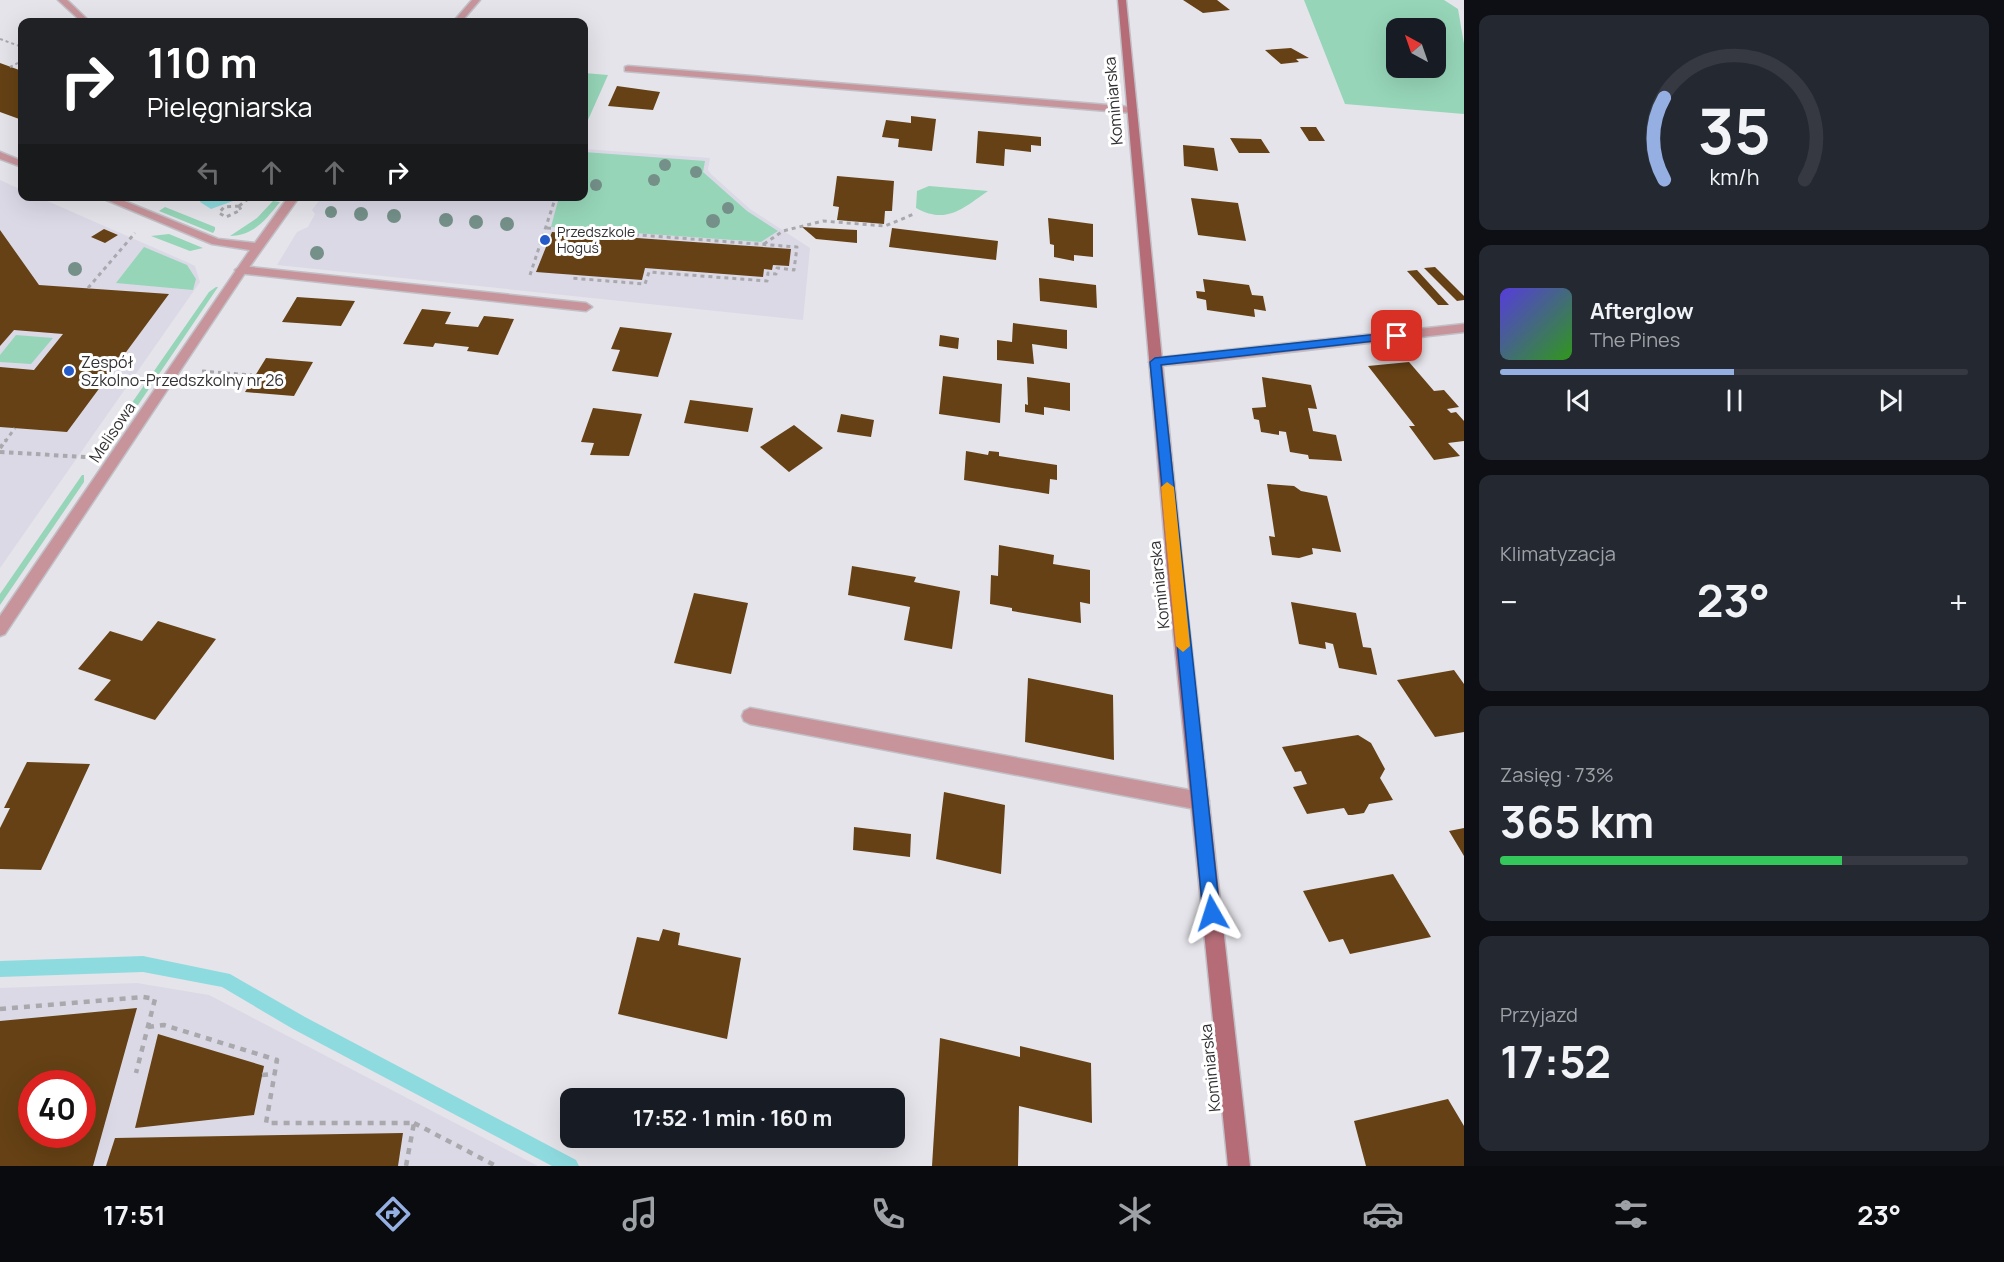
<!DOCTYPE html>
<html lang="pl">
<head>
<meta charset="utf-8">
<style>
  body { margin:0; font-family:Manrope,sans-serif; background:#242831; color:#f1f3f6; height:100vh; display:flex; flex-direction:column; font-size:22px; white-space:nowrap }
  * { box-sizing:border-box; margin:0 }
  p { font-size:20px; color:#9ea1a6 }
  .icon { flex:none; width:33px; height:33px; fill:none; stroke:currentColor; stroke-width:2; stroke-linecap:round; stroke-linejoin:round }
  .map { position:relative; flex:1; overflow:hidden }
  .drawer { display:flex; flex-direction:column; gap:15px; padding:15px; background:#0d0f14; width:540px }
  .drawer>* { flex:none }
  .hud { position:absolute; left:18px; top:18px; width:570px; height:183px; border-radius:12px; box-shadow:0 6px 24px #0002; background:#202124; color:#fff; overflow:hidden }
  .needle { width:39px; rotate:320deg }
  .controls { position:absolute; left:1386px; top:18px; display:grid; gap:12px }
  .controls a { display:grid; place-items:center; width:60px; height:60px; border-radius:12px; background:#171b24; box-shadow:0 6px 24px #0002; font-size:30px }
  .speed { position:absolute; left:18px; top:1070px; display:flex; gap:12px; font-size:30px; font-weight:700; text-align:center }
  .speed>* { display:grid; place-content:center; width:78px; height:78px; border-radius:50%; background:#171b24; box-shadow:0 6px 24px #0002; line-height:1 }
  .speed .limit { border:9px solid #d22; background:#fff; color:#111 }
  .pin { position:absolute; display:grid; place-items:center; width:51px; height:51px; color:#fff; margin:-26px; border-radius:12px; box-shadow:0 3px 9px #0006 }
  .me { position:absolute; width:66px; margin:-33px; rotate:354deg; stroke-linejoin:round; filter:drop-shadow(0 0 4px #0008) }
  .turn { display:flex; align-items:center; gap:21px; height:126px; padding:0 30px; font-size:27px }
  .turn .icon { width:78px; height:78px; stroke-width:2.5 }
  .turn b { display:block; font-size:42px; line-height:51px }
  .lanes { display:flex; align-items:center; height:57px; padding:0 30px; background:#0003; justify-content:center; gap:30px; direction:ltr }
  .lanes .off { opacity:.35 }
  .big { font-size:45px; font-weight:700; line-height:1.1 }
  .drawer .tile { flex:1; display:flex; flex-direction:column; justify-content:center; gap:9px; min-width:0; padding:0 21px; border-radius:12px; background:#242831 }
  .drawer .dial { align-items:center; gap:0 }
  .dial svg { height:156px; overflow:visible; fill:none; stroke:#363941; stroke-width:7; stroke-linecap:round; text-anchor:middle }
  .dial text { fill:#f1f3f6; stroke:none }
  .song { display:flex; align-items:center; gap:18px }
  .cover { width:72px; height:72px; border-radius:9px; background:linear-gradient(135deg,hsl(250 70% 55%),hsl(110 70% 35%)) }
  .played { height:6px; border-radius:3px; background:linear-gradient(90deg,#95afe2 50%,#363941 50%) }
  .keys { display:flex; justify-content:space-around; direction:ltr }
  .heat { display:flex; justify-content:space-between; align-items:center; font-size:33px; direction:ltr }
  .charge { height:9px; border-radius:4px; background:linear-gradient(90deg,#34c759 73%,#363941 0) }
  .trip { position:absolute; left:560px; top:1088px; width:345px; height:60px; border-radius:12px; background:#171b24; box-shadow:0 6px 24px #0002; font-weight:700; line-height:60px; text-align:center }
  .tabs { display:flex; height:96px; justify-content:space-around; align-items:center; background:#090b0e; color:#9ea1a6 }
  .tabs .icon { width:42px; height:42px }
  .tabs .current { color:#95afe2 }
  .tabs b { font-size:27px; color:#f1f3f6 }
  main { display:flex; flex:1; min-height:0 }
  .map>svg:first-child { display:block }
  .built { fill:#dbd9e6; fill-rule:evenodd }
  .green { fill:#96d5b8; fill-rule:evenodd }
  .water { fill:#8edbdf }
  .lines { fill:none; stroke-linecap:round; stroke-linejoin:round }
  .stream { fill:#8edbdf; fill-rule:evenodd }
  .building { fill:#654115; fill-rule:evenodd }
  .lane-casing { stroke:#c1c0c6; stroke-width:3 }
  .street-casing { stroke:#c1c0c6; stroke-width:3 }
  .secondary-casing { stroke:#c1c0c6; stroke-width:3 }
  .path-far3 { stroke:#a9a8ad; stroke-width:2; stroke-dasharray:3 3; stroke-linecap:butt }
  .path-far2 { stroke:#a9a8ad; stroke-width:3; stroke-dasharray:4 4; stroke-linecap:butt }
  .path-far1 { stroke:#a9a8ad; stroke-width:4; stroke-dasharray:4.5 4.5; stroke-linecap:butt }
  .path { stroke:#a9a8ad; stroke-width:4.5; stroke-dasharray:6 6; stroke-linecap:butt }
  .lane { fill:#c7949b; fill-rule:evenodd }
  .street { fill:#c7949b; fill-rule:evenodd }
  .secondary { fill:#b56c77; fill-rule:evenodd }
  .tree { fill:#749088 }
  .route { fill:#1a73e8; stroke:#114b97; stroke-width:1.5 }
  .slow { fill:#f59e0b }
  .poi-dot { fill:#255bc9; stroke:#fff; stroke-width:2 }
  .labels { text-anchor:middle; stroke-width:6; stroke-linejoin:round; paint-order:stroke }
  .far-poi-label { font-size:14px; fill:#323134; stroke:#fff; text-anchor:start }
  .street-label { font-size:16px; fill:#323134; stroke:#fff }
  .poi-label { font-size:16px; fill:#323134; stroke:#fff; text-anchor:start }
</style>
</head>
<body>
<main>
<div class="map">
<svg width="1464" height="1166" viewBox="0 0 1464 1166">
  <rect width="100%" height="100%" fill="#e5e4ea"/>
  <!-- built -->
  <path class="built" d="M584 149 710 158 708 170 711 174 750 209 810 248 803 320 277 265 297 232 308 227 315 214 312 210 322 197 584 196Z
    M0 180 22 190V196L38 197 189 263 195 266 200 282 0 568Z
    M137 983 209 995 538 1166H0V988ZM32 1083H82V1134H32Z"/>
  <!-- green -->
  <path class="green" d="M1304 0H1444L1458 9 1464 44V114L1345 104ZM1396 28H1436V68H1396Z
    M584 73 608 75 584 129Z
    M584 152 705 161 703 172 747 211 778 231 761 242 551 227 559 197 584 196Z
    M929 186 988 191C963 208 947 225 916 208L917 191Z
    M273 201 280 202C265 220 255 235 230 236L257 218Z
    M165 207 215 227V230L213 233 159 211Z
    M169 234 203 248 190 251 151 236Z
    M144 247 187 265 196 279 193 290 116 283Z
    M216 287H218L119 433 106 440 209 292Z
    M16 335 53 338 31 364 0 362V355Z
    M82 475H84V482L0 605V594Z"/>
  <!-- water -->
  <path class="water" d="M202 196H244V197L211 209 200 202Z"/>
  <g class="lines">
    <!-- stream -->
    <path class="stream" d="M143 956 230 974 305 1017 576 1160 579 1166H552L293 1029 222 987 143 972 0 977V961Z"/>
  </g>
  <!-- building -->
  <path class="building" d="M1183 0H1217L1230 10 1203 13Z
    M1291 48 1309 58 1296 59 1299 62 1281 64 1265 50Z
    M0 63 22 71V120L0 112Z
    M617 86 660 92 653 110 608 106Z
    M911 116 936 119 932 151 898 147 899 139 882 137 886 120 911 123Z
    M1300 127H1316L1325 141H1309Z
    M978 131 1041 137V146L1031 145V152L1005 149 1004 166 976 163Z
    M1230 138 1261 139 1270 153H1239Z
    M1183 145 1214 148 1218 171 1184 166Z
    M837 176 894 181 892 211H885L884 224 837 220 839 207 833 206Z
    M1191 198 1238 203 1246 241 1198 235Z
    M1048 218 1093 224V257L1074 255V261L1054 257V245L1050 244Z
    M802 227 857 230V243L816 239Z
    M892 228 998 241 996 260 889 247Z
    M104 229 118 235 105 243 91 237Z
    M0 230 39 285 169 294 67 432 0 427V367L34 370 63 334 14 330 0 346Z
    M552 232 791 249 789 266 773 265 772 270 764 269 763 277 645 268 642 280 536 272Z
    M1435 267 1464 296V300L1457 301 1424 268Z
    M1417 270 1449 305H1438L1407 271Z
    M1039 278 1096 285 1097 308 1040 301Z
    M1203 279 1249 285 1252 295 1263 296 1266 311 1254 309 1255 317 1207 310 1206 300 1197 298 1196 291 1205 292Z
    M297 297 355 301 341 326 282 322Z
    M422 309 451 312 445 324 478 327 484 316 514 319 498 355 467 351 469 347 435 343 433 347 403 344Z
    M1013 323 1067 330V349L1032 344 1034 364 997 360V340L1012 342Z
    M620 327 672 333 658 377 612 371 620 350 611 349Z
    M940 335 959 338 958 349 939 346Z
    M266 358 313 362 294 396 245 392Z
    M1409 362 1434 391 1444 390 1459 407 1447 409 1451 413 1456 412 1464 421V441L1448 443 1460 456 1434 460 1409 426H1415L1368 366Z
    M943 376 1002 384 1000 423 939 414Z
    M1027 377 1070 383V411L1044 407V415L1025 412V404L1028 405Z
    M1262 377 1311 385 1317 409 1308 408 1313 431 1336 435 1342 461 1309 459 1308 455 1290 452 1286 432 1279 431V435L1261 432 1259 420 1254 419 1252 408 1266 407Z
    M690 400 753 408 748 432 684 423Z
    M593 408 642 414 629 456 590 455 594 443 581 442Z
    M841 414 874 420 871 437 837 432Z
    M794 425 823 448 789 472 760 447Z
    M966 451 988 455 989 451 999 452V456L1057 465V480L1050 479 1049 494 964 480Z
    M1267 484 1294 486 1301 491 1327 496 1341 552 1312 548 1313 554 1299 558 1272 555 1269 536 1275 537Z
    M999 545 1054 555 1053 564 1090 570V604L1080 602 1081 623 1012 611V608L990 604 991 575 998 576Z
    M852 566 916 577 914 582 960 591 952 649 904 640 910 607 848 595Z
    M694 593 748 603 731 674 674 663Z
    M1291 602 1356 613 1363 647 1371 648 1377 675 1339 668 1333 644 1325 642 1326 649 1299 644Z
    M158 621 216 639 155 720 94 700 111 680 78 669 110 631 142 641Z
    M1454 670 1464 684V732L1435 737 1397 680Z
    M1028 678 1113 695 1114 760 1025 742Z
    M1358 735 1371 743 1385 769 1380 778 1393 800 1369 804 1364 813 1352 815H1348L1344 808 1307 814 1293 787 1307 784 1301 771 1295 772 1282 747Z
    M27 762 90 764 41 870 0 869V828L10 808H4Z
    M944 792 1005 805 1001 874 936 859Z
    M854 827 911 834 910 857 853 850Z
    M1464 828V856L1449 831Z
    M1393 874 1431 937 1350 954 1343 939 1329 942 1303 891Z
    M663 929 680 933 678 945 741 958 727 1039 618 1014 637 937 659 941Z
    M137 1008 93 1166H0V1021ZM32 1083H82V1134H32Z
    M158 1034 264 1066 254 1115 135 1128Z
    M940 1038 1020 1057V1046L1091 1063 1092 1123 1019 1106 1018 1166H932Z
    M1448 1099 1464 1126V1166H1366L1354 1121Z
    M403 1133 398 1166H106L115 1138Z"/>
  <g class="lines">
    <defs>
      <path id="lane" d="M58 0H67L90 22H82Z
        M628 66 1132 107 1137 110 1132 113 625 71V67Z
        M241 266 586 303 592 307 586 311 237 273 235 270Z
        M750 708 1200 792 1206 795 1209 801 1206 807 1200 810 750 724 744 721 742 716 744 711Z"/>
      <path id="street" d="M472 0H480L461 22H453Z
        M0 152 22 161V167L0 159Z
        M97 196H112L218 239 255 243 289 196H300L245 273 5 634 0 636V616L250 250 212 244Z
        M1464 324V332L1195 363 1155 366 1149 362 1155 358Z"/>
      <path id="secondary" d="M1118 0H1126L1185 590 1250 1166H1228L1169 590Z"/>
    </defs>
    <!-- lane casing -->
    <use href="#lane" class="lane-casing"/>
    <!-- street casing -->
    <use href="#street" class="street-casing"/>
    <!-- secondary casing -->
    <use href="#secondary" class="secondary-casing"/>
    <!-- path-far3 -->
    <path class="path-far3" d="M0 39 22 47
      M10 67 22 61"/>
    <!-- path-far2 -->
    <path class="path-far2" d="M239 206 241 210 226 217 219 213 224 207Z
      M239 206 252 196
      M547 228 797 247 794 270 777 268 776 274 768 273 767 281 649 272 645 284 570 278
      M764 244 783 231 823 221 885 226 914 214
      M530 275 556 196
      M88 288 135 233
      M202 371 252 375
      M5 442 15 428"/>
    <!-- path-far1 -->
    <path class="path-far1" d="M0 448 6 440
      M0 452 86 457"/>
    <!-- path -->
    <path class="path" d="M0 1009 143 997 155 999 136 1073
      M148 1027 164 1025 277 1060 266 1123H414L406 1166
      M262 1075 275 1074
      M414 1123 496 1166"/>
    <!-- lane -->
    <use href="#lane" class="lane"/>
    <!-- street -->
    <use href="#street" class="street"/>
    <!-- secondary -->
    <use href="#secondary" class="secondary"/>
  </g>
  <!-- trees -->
  <g class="tree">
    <circle cx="665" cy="165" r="6"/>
    <circle cx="696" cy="172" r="6"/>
    <circle cx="654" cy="180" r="6"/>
    <circle cx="596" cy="185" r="6"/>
    <circle cx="728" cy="208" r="6"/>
    <circle cx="331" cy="212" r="6"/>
    <circle cx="361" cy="214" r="7"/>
    <circle cx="394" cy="216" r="7"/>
    <circle cx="446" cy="220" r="7"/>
    <circle cx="713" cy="221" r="7"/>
    <circle cx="476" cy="222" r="7"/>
    <circle cx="507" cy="224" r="7"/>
    <circle cx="317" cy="253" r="7"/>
    <circle cx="75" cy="269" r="7"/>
  </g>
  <!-- route -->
  <path class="route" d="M1397 332 1401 333V338L1161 365 1220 913 1218 919 1212 921 1206 919 1203 913 1150 362 1155 358Z"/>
  <!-- slow -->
  <path class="slow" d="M1167 482 1174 487 1190 646 1183 652 1176 646 1161 487Z"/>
  <!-- markers -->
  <g class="poi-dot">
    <circle cx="545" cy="240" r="6"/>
    <circle cx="69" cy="371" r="6"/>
  </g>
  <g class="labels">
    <!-- far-poi labels -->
    <g class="far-poi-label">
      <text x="557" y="237">Przedszkole<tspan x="557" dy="16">Hoguś</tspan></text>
    </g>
    <!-- street labels -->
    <g class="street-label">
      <text transform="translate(1113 101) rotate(-95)" y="6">Kominiarska</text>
      <text transform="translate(112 432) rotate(-56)" y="6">Melisowa</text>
      <text transform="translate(1159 585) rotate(-96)" y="6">Kominiarska</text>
      <text transform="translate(1210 1068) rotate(-96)" y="6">Kominiarska</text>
    </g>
    <!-- poi labels -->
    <g class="poi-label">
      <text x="81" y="368">Zespół<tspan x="81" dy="18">Szkolno-Przedszkolny nr 26</tspan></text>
    </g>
  </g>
</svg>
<div class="controls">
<a><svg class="needle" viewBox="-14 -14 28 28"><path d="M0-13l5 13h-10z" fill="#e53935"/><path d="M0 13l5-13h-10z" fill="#9ea1a6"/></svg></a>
</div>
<div class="speed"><div class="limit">40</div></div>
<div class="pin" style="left:1397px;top:336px;background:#d93025"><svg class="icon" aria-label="arrive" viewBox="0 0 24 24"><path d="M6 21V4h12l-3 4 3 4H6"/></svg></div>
<svg class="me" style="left:1212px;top:913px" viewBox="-20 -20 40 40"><path d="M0-17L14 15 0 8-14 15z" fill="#1a73e8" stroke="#fff" stroke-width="4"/></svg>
<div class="trip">17:52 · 1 min · 160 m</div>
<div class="hud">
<div class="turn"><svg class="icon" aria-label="right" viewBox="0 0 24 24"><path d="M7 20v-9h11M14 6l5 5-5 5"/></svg><div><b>110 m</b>Pielęgniarska</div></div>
<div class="lanes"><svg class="icon off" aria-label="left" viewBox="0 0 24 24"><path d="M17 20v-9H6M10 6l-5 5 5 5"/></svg><svg class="icon off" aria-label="ahead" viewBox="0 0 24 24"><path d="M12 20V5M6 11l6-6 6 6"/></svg><svg class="icon off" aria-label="ahead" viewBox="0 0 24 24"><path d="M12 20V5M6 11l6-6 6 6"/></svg><svg class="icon" aria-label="right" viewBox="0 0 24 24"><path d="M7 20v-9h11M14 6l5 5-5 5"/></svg></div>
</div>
</div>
<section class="drawer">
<div class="tile dial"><svg viewBox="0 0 100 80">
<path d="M14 69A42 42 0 1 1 86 69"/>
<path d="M14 69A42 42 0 0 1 14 27" stroke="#95afe2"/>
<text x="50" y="56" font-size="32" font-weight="700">35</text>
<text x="50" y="72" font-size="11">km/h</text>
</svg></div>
<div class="tile">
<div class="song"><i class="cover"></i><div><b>Afterglow</b><p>The Pines</p></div></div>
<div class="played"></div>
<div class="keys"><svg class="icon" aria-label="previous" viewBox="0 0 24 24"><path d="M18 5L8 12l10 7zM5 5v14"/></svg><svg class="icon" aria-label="pause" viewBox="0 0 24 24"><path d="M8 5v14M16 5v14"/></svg><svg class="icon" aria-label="next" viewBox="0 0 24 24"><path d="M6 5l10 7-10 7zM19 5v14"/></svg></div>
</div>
<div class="tile"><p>Klimatyzacja</p>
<div class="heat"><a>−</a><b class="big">23°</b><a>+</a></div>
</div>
<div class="tile"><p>Zasięg · 73%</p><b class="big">365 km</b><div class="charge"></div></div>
<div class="tile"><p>Przyjazd</p><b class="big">17:52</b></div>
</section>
</main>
<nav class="tabs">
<b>17:51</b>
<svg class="icon current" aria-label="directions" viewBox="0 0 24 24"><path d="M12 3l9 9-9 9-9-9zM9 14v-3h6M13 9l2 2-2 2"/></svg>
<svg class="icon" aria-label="music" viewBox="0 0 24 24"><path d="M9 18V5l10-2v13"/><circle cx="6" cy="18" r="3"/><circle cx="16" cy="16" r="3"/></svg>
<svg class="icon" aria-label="phone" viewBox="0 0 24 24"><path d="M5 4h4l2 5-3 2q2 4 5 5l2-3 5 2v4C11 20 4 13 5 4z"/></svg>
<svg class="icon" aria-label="climate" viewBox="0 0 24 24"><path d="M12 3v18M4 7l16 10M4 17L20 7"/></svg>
<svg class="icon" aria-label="car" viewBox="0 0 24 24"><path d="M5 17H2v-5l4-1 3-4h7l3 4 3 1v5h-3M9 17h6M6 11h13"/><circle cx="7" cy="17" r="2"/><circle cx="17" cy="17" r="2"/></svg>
<svg class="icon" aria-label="filters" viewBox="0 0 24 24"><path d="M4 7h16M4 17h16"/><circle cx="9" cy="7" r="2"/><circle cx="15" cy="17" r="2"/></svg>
<b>23°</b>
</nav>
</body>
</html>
